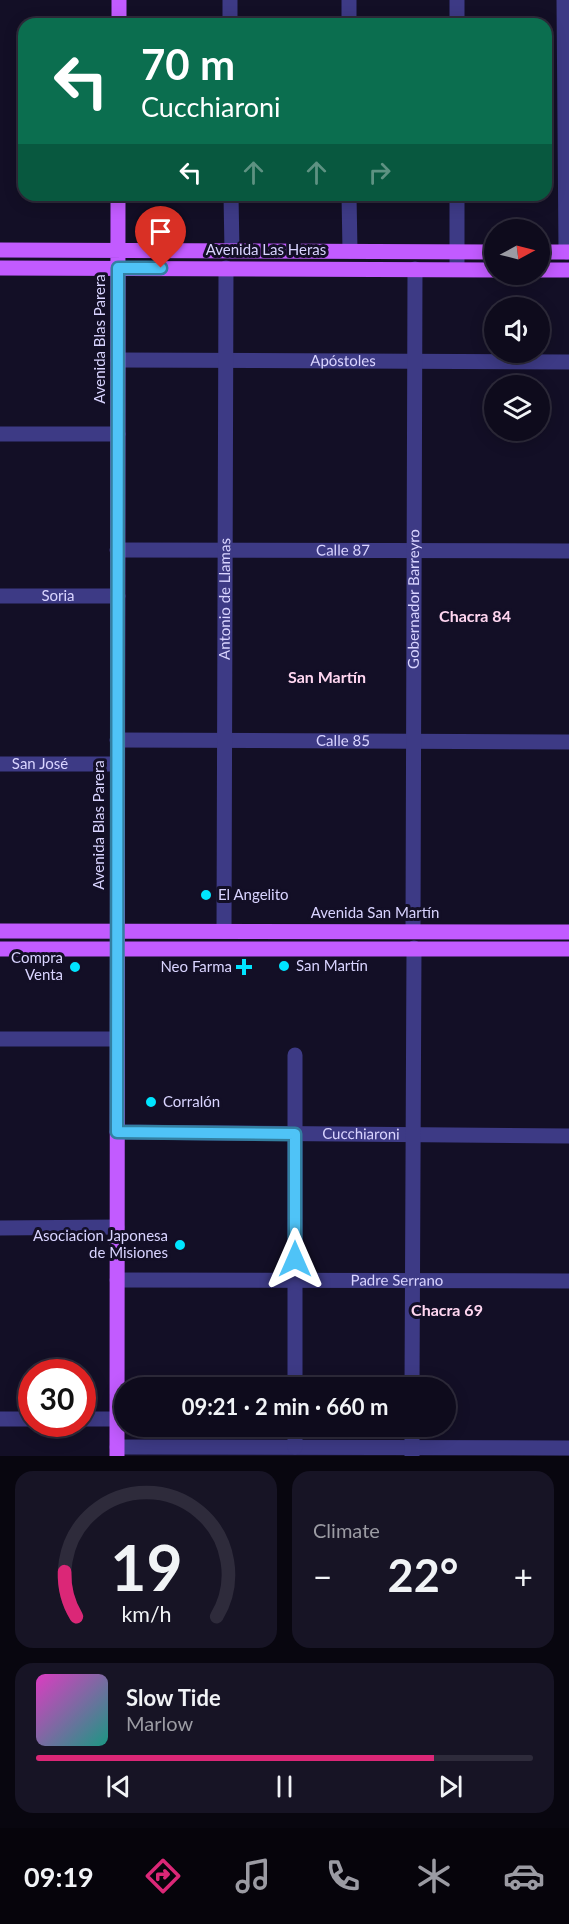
<!DOCTYPE html>
<html lang="en">
<head>
<meta charset="utf-8">
<style>
  body { margin:0; font-family:Lato,sans-serif; background:#171425; color:#f1f3f6; height:100vh; display:flex; flex-direction:column; font-size:22px; white-space:nowrap }
  * { box-sizing:border-box; margin:0 }
  p { font-size:20px; color:#9b9ba3 }
  .icon { flex:none; width:33px; height:33px; fill:none; stroke:currentColor; stroke-width:2; stroke-linecap:round; stroke-linejoin:round }
  .map { position:relative; height:1456px; overflow:hidden }
  .sheet { display:flex; flex-direction:column; gap:15px; padding:15px; background:#08060f; flex:1 }
  .sheet>* { flex:none }
  .top-card { position:absolute; left:18px; top:18px; width:534px; height:183px; border-radius:18px; box-shadow:0 3px 15px #0003,0 0 0 2px #2e2b3b; background:#0b6e4f; color:#fff; overflow:hidden }
  .needle { width:39px; rotate:83deg }
  .tools { position:absolute; left:484px; top:219px; display:grid; gap:12px }
  .tools a { display:grid; place-items:center; width:66px; height:66px; border-radius:50%; background:#0e0b1c; box-shadow:0 3px 15px #0003,0 0 0 2px #2e2b3b; font-size:30px }
  .speed { position:absolute; left:18px; top:1359px; display:flex; gap:12px; font-size:30px; font-weight:700; text-align:center }
  .speed>* { display:grid; place-content:center; width:78px; height:78px; border-radius:50%; background:#0e0b1c; box-shadow:0 3px 15px #0003,0 0 0 2px #2e2b3b; line-height:1 }
  .speed .limit { border:9px solid #d22; background:#fff; color:#111 }
  .pin { position:absolute; display:grid; place-items:center; width:51px; height:51px; color:#fff; margin:-62px -26px; border-radius:50% 50% 50% 0; rotate:-45deg; box-shadow:0 0 6px #0007 }
  .pin .icon { rotate:45deg }
  .me { position:absolute; width:66px; margin:-33px; rotate:0deg; stroke-linejoin:round; filter:drop-shadow(0 0 4px #0008) }
  .turn { display:flex; align-items:center; gap:21px; height:126px; padding:0 24px; font-size:27px }
  .turn .icon { width:78px; height:78px; stroke-width:2.5 }
  .turn b { display:block; font-size:42px; line-height:51px }
  .lanes { display:flex; align-items:center; height:57px; padding:0 24px; background:#0003; justify-content:center; gap:30px; direction:ltr }
  .lanes .off { opacity:.35 }
  .big { font-size:45px; font-weight:700; line-height:1.1 }
  .sheet .widget { flex:1; display:flex; flex-direction:column; justify-content:center; gap:9px; min-width:0; padding:0 21px; border-radius:18px; background:#171425 }
  .sheet .dial { align-items:center; gap:0 }
  .dial svg { height:156px; overflow:visible; fill:none; stroke:#2e2b3b; stroke-width:7; stroke-linecap:round; text-anchor:middle }
  .dial text { fill:#f1f3f6; stroke:none }
  .song { display:flex; align-items:center; gap:18px }
  .cover { width:72px; height:72px; border-radius:9px; background:linear-gradient(135deg,hsl(310 70% 55%),hsl(170 70% 35%)) }
  .played { height:6px; border-radius:3px; background:linear-gradient(90deg,#db2777 80%,#2e2b3b 80%) }
  .keys { display:flex; justify-content:space-around; direction:ltr }
  .heat { display:flex; justify-content:space-between; align-items:center; font-size:33px; direction:ltr }
  .sheet .tiles { flex:1; display:grid; gap:15px; grid-template-columns:1fr 1fr }
  .widget:last-child { grid-column:span 2 }
  .trip { position:absolute; left:114px; top:1377px; width:342px; height:60px; border-radius:30px; background:#0e0b1c; box-shadow:0 3px 15px #0003,0 0 0 2px #2e2b3b; font-weight:700; line-height:60px; text-align:center }
  .dock { display:flex; height:96px; justify-content:space-around; align-items:center; background:#06040b; color:#9b9ba3 }
  .dock .icon { width:42px; height:42px }
  .dock .active { color:#db2777 }
  .dock b { font-size:27px; color:#f1f3f6 }
  .map>svg:first-child { display:block }
  .lines { fill:none; stroke-linecap:round; stroke-linejoin:round }
  .minor { stroke:#3d3a85; stroke-width:15 }
  .major { stroke:#c25bff; stroke-width:15 }
  .route-casing { stroke:#337fa1; stroke-width:15 }
  .route { stroke:#4fc3f7; stroke-width:10 }
  .poi-dot { fill:#00e5ff; stroke:#130f26; stroke-width:2 }
  .labels { text-anchor:middle; stroke-width:6; stroke-linejoin:round; paint-order:stroke }
  .street-label { font-size:15px; fill:#d9d4ff; stroke:#130f26 }
  .poi-label { font-size:15px; fill:#d9d4ff; stroke:#130f26; text-anchor:start }
  .neighbourhood-label { font-size:16px; font-weight:bold; fill:#ffd6f0; stroke:#130f26 }
</style>
</head>
<body>
<div class="map">
<svg width="569" height="1456" viewBox="0 0 569 1456">
  <rect width="100%" height="100%" fill="#130f26"/>
  <g class="lines">
    <!-- minor -->
    <g class="minor">
      <path d="M349 0V24"/>
      <path d="M457 0V24"/>
      <path d="M564 0 566 252"/>
      <path d="M230 24V0"/>
      <path d="M231 195 232 251"/>
      <path d="M349 195 350 251"/>
      <path d="M457 195V269"/>
      <path id="s1" d="M118 360 569 362"/>
      <path d="M0 434H118"/>
      <path id="s2" d="M117 550 569 551"/>
      <path id="s3" d="M0 596H118"/>
      <path id="s4" d="M117 740 569 742"/>
      <path id="s5" d="M0 764H117"/>
      <path id="s6" d="M224 931 226 268"/>
      <path id="s7" d="M413 931 415 269"/>
      <path d="M0 1039H117"/>
      <path id="s8" d="M117 1132 569 1136"/>
      <path d="M0 1228 117 1227"/>
      <path id="s9" d="M117 1280 569 1281"/>
      <path d="M295 1388V1055"/>
      <path d="M412 1388 414 948"/>
      <path d="M0 1419H32"/>
      <path d="M82 1419H117"/>
      <path d="M117 1447 569 1448"/>
      <path d="M295 1447V1426"/>
      <path d="M412 1456V1426"/>
    </g>
    <!-- major -->
    <path class="major" d="M119 24V0
      M0 250 495 252
      M540 252H569
      M0 268 495 270
      M540 270H569
      M0 931 569 932
      M0 949H569
      M117 1456 118 195"/>
  </g>
  <g class="lines">
    <defs>
      <path id="route" d="M161 268H118L117 1132 295 1134V1259"/>
    </defs>
    <!-- route casing -->
    <use href="#route" class="route-casing"/>
    <!-- route -->
    <use href="#route" class="route"/>
  </g>
  <!-- markers -->
  <g class="poi-dot">
    <circle cx="206" cy="895" r="6"/>
    <circle cx="284" cy="966" r="6"/>
    <circle cx="75" cy="967" r="6"/>
    <path d="M241 958h6v6h6v6h-6v6h-6v-6h-6v-6h6z"/>
    <circle cx="151" cy="1102" r="6"/>
    <circle cx="180" cy="1245" r="6"/>
  </g>
  <g class="labels">
    <!-- street labels -->
    <g class="street-label">
      <text x="266" y="255">Avenida Las Heras</text>
      <text transform="translate(100 339) rotate(-90)" y="5">Avenida Blas Parera</text>
      <text dy="5" stroke="none"><textPath href="#s1" startOffset="225">Apóstoles</textPath></text>
      <text dy="5" stroke="none"><textPath href="#s2" startOffset="226">Calle 87</textPath></text>
      <text dy="5" stroke="none"><textPath href="#s3" startOffset="58">Soria</textPath></text>
      <text dy="5" stroke="none"><textPath href="#s6" startOffset="332">Antonio de Llamas</textPath></text>
      <text dy="5" stroke="none"><textPath href="#s7" startOffset="332">Gobernador Barreyro</textPath></text>
      <text dy="5" stroke="none"><textPath href="#s4" startOffset="226">Calle 85</textPath></text>
      <text dy="5" stroke="none"><textPath href="#s5" startOffset="40">San José</textPath></text>
      <text transform="translate(99 825) rotate(-90)" y="5">Avenida Blas Parera</text>
      <text x="375" y="918">Avenida San Martín</text>
      <text dy="5" stroke="none"><textPath href="#s8" startOffset="244">Cucchiaroni</textPath></text>
      <text dy="5" stroke="none"><textPath href="#s9" startOffset="280">Padre Serrano</textPath></text>
    </g>
    <!-- poi labels -->
    <g class="poi-label">
      <text x="218" y="900">El Angelito</text>
      <text x="63" y="963" text-anchor="end">Compra<tspan x="63" dy="17">Venta</tspan></text>
      <text x="296" y="971">San Martín</text>
      <text x="232" y="972" text-anchor="end">Neo Farma</text>
      <text x="163" y="1107">Corralón</text>
      <text x="168" y="1241" text-anchor="end">Asociacion Japonesa<tspan x="168" dy="17">de Misiones</tspan></text>
    </g>
    <!-- neighbourhood labels -->
    <g class="neighbourhood-label">
      <text x="475" y="622">Chacra 84</text>
      <text x="327" y="683">San Martín</text>
      <text x="447" y="1316">Chacra 69</text>
    </g>
  </g>
</svg>
<div class="tools">
<a><svg class="needle" viewBox="-14 -14 28 28"><path d="M0-13l5 13h-10z" fill="#e53935"/><path d="M0 13l5-13h-10z" fill="#9b9ba3"/></svg></a>
<a><svg class="icon" aria-label="sound" viewBox="0 0 24 24"><path d="M4 9h4l5-4v14l-5-4H4zM17 9q2 3 0 6"/></svg></a>
<a><svg class="icon" aria-label="layers" viewBox="0 0 24 24"><path d="M12 4l9 5-9 5-9-5zM3 14l9 5 9-5"/></svg></a>
</div>
<div class="speed"><div class="limit">30</div></div>
<div class="pin" style="left:161px;top:268px;background:#d93025"><svg class="icon" aria-label="arrive" viewBox="0 0 24 24"><path d="M6 21V4h12l-3 4 3 4H6"/></svg></div>
<svg class="me" style="left:295px;top:1259px" viewBox="-20 -20 40 40"><path d="M0-17L14 15 0 8-14 15z" fill="#4fc3f7" stroke="#fff" stroke-width="4"/></svg>
<div class="trip">09:21 · 2 min · 660 m</div>
<div class="top-card">
<div class="turn"><svg class="icon" aria-label="left" viewBox="0 0 24 24"><path d="M17 20v-9H6M10 6l-5 5 5 5"/></svg><div><b>70 m</b>Cucchiaroni</div></div>
<div class="lanes"><svg class="icon" aria-label="left" viewBox="0 0 24 24"><path d="M17 20v-9H6M10 6l-5 5 5 5"/></svg><svg class="icon off" aria-label="ahead" viewBox="0 0 24 24"><path d="M12 20V5M6 11l6-6 6 6"/></svg><svg class="icon off" aria-label="ahead" viewBox="0 0 24 24"><path d="M12 20V5M6 11l6-6 6 6"/></svg><svg class="icon off" aria-label="right" viewBox="0 0 24 24"><path d="M7 20v-9h11M14 6l5 5-5 5"/></svg></div>
</div>
</div>
<section class="sheet">
<div class="tiles">
<div class="widget dial"><svg viewBox="0 0 100 80">
<path d="M14 69A42 42 0 1 1 86 69"/>
<path d="M14 69A42 42 0 0 1 8 46" stroke="#db2777"/>
<text x="50" y="56" font-size="32" font-weight="700">19</text>
<text x="50" y="72" font-size="11">km/h</text>
</svg></div>
<div class="widget"><p>Climate</p>
<div class="heat"><a>−</a><b class="big">22°</b><a>+</a></div>
</div>
<div class="widget">
<div class="song"><i class="cover"></i><div><b>Slow Tide</b><p>Marlow</p></div></div>
<div class="played"></div>
<div class="keys"><svg class="icon" aria-label="previous" viewBox="0 0 24 24"><path d="M18 5L8 12l10 7zM5 5v14"/></svg><svg class="icon" aria-label="pause" viewBox="0 0 24 24"><path d="M8 5v14M16 5v14"/></svg><svg class="icon" aria-label="next" viewBox="0 0 24 24"><path d="M6 5l10 7-10 7zM19 5v14"/></svg></div>
</div>
</div>
</section>
<nav class="dock">
<b>09:19</b>
<svg class="icon active" aria-label="directions" viewBox="0 0 24 24"><path d="M12 3l9 9-9 9-9-9zM9 14v-3h6M13 9l2 2-2 2"/></svg>
<svg class="icon" aria-label="music" viewBox="0 0 24 24"><path d="M9 18V5l10-2v13"/><circle cx="6" cy="18" r="3"/><circle cx="16" cy="16" r="3"/></svg>
<svg class="icon" aria-label="phone" viewBox="0 0 24 24"><path d="M5 4h4l2 5-3 2q2 4 5 5l2-3 5 2v4C11 20 4 13 5 4z"/></svg>
<svg class="icon" aria-label="climate" viewBox="0 0 24 24"><path d="M12 3v18M4 7l16 10M4 17L20 7"/></svg>
<svg class="icon" aria-label="car" viewBox="0 0 24 24"><path d="M5 17H2v-5l4-1 3-4h7l3 4 3 1v5h-3M9 17h6M6 11h13"/><circle cx="7" cy="17" r="2"/><circle cx="17" cy="17" r="2"/></svg>
</nav>
</body>
</html>
